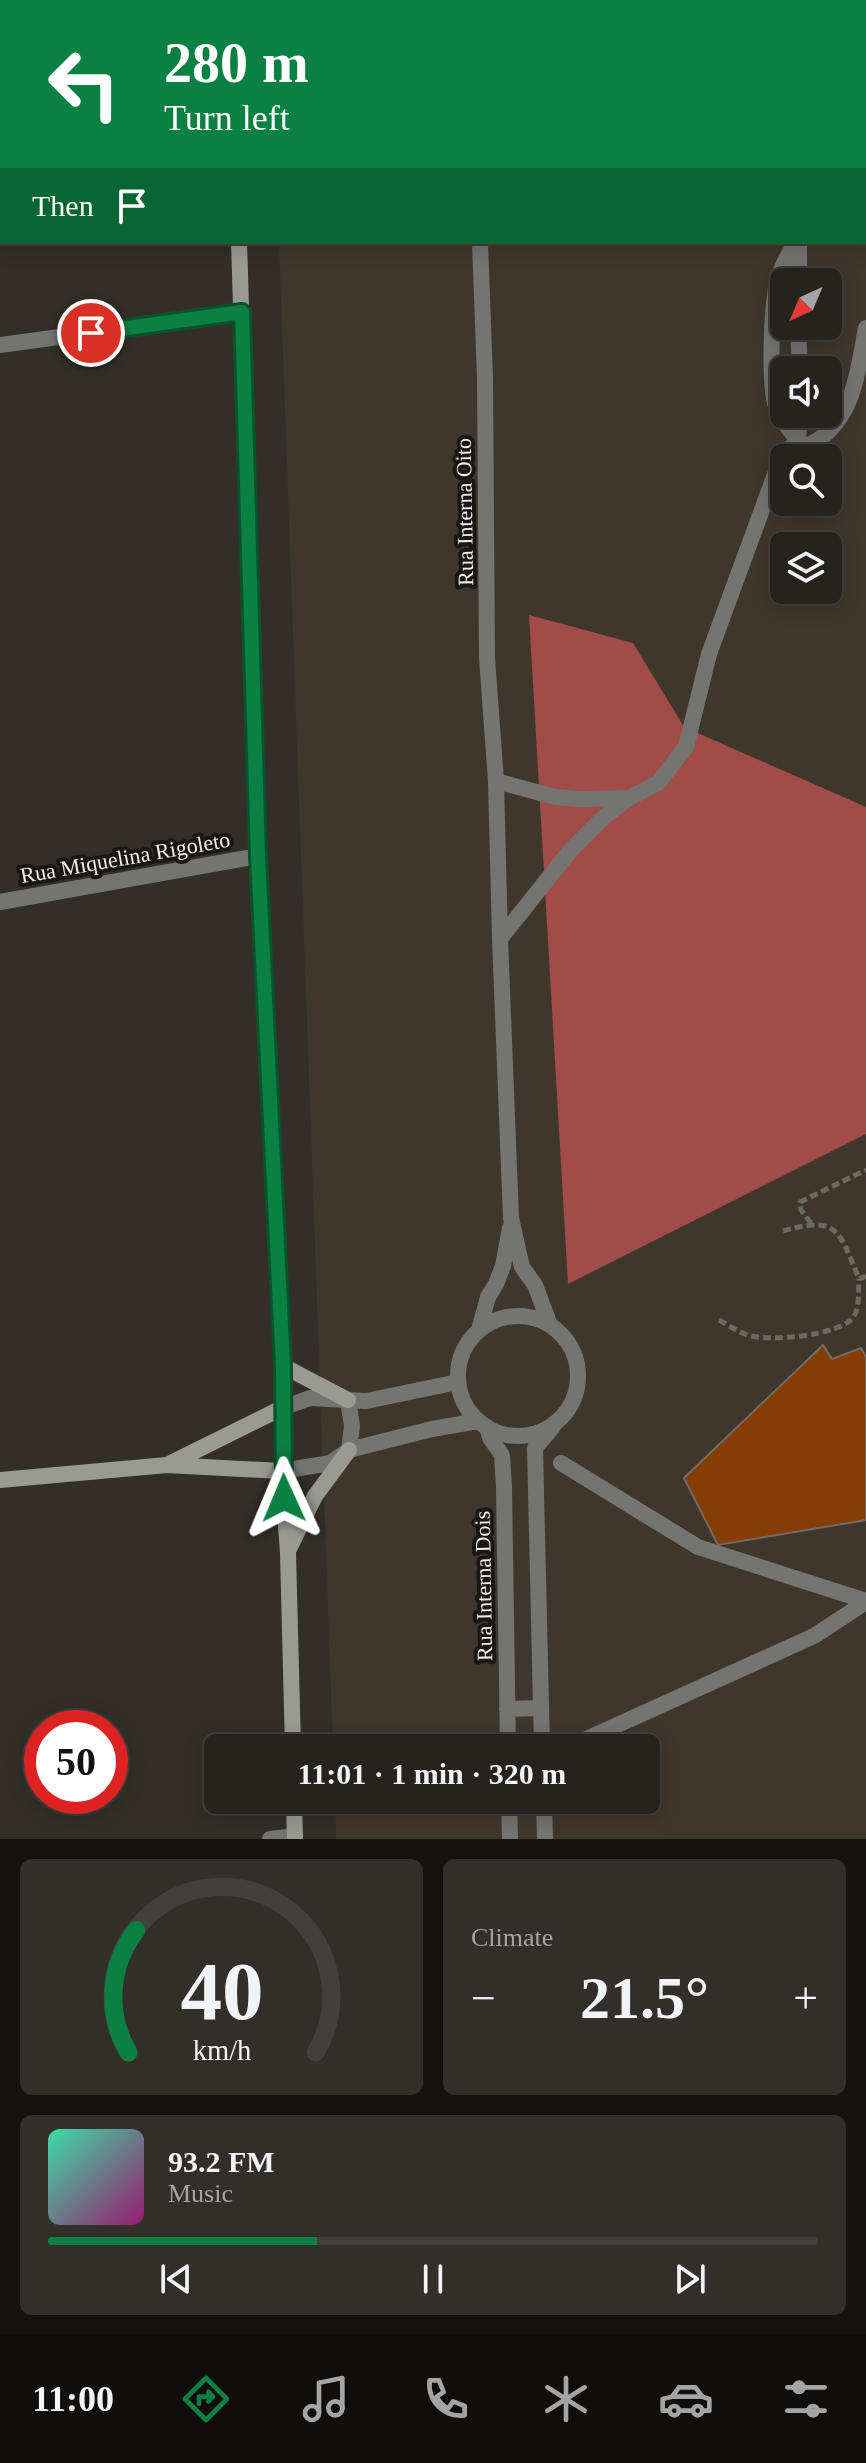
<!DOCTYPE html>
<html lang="en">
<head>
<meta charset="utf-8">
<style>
  body { margin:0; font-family:"Times New Roman",serif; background:#322f2b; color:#f1f3f6; height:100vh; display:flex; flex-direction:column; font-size:30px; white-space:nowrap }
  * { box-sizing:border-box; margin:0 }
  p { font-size:26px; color:#a4a4a4 }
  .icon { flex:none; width:44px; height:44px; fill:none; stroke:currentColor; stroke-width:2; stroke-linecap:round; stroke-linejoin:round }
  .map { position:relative; height:1839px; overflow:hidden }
  .panel { display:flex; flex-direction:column; gap:20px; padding:20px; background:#151310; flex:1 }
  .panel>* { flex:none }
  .top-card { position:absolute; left:0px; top:0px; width:866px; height:244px; box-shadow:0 4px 20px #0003,0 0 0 2px #42403c; background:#0b8043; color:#fff; overflow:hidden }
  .needle { width:52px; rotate:224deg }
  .fabs { position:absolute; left:770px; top:268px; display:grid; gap:16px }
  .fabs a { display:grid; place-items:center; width:72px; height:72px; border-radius:12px; background:#26231e; box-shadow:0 4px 20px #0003,0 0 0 2px #42403c; font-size:40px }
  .speed { position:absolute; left:24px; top:1710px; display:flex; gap:16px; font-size:40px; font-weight:700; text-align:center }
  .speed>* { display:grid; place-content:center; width:104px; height:104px; border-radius:50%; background:#26231e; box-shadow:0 4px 20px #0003,0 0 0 2px #42403c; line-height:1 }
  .speed .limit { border:12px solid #d22; background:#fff; color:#111 }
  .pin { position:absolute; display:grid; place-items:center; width:68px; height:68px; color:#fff; margin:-34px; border:4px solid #fff; border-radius:50%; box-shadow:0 2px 8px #0007 }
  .me { position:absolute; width:88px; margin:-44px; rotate:359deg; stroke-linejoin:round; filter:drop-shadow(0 0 6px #0008) }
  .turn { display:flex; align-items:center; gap:28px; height:168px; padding:0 32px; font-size:36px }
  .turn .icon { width:104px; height:104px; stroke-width:2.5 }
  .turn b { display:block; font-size:56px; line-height:68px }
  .then { display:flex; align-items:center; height:76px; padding:0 32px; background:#0003; gap:16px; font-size:30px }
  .big { font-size:60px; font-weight:700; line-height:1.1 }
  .panel .widget { flex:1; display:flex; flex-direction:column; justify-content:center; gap:12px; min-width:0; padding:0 28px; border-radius:12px; background:#322f2b }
  .panel .dial { align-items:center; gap:0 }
  .dial svg { height:208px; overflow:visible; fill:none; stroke:#42403c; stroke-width:7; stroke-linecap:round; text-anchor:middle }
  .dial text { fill:#f1f3f6; stroke:none }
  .song { display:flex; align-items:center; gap:24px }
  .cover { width:96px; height:96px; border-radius:12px; background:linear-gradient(135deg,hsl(160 70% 55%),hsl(320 70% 35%)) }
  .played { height:8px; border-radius:4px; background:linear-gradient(90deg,#0b8043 35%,#42403c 35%) }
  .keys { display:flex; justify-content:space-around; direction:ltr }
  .heat { display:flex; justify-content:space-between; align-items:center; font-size:44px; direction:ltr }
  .panel .tiles { flex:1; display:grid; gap:20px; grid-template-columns:1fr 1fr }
  .widget:last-child { grid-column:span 2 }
  .trip { position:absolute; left:204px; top:1734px; width:456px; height:80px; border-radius:12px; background:#26231e; box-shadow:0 4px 20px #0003,0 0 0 2px #42403c; font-weight:700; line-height:80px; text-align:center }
  .tabs { display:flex; height:128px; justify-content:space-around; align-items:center; background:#0f0e0c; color:#a4a4a4 }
  .tabs .icon { width:56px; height:56px }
  .tabs .on { color:#0b8043 }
  .tabs b { font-size:36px; color:#f1f3f6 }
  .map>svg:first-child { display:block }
  .built { fill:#3f372b; fill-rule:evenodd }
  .forest { fill:#a24c49 }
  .building { fill:#843e03; stroke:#746b66; stroke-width:2 }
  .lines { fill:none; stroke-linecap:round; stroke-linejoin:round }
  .path { stroke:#6c6962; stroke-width:5; stroke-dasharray:8 4; stroke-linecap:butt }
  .lane { stroke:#747470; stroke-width:16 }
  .street { stroke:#747470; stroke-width:16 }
  .secondary { stroke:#9a9a94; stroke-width:16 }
  .route-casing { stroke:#07532c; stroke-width:20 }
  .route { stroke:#0b8043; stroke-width:14 }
  .labels { text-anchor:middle; stroke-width:8; stroke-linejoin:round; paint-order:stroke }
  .street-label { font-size:22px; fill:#f1eeea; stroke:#191714 }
</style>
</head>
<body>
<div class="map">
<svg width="866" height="1839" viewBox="0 0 866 1839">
  <rect width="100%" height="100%" fill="#332f28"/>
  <!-- built -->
  <path class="built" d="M270 0H866V1839H336L335 1800H646V1748H333L279 242H864V2H270ZM784 282H828V326H784ZM784 370H828V414H784ZM784 458H828V502H784ZM784 546H828V590H784Z"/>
  <!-- forest -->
  <path class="forest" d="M529 615 633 643 684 727 866 807V1134L568 1284Z"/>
  <!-- building -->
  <path class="building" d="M823 1345 832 1359 861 1348 866 1357V1520L718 1545 684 1478Z"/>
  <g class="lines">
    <!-- path -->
    <path class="path" d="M811 1223 801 1210 800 1202 866 1170
      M783 1231C839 1215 839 1231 859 1279L866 1276
      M719 1320C728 1325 737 1331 747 1335 768 1342 842 1336 854 1316 860 1306 858 1290 859 1279"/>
    <!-- lane -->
    <path class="lane" d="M784 0V2
      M477 2V0
      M864 18 866 17
      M480 242 485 378 487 658 496 781 500 939 511 1218 522 1267 535 1285 550 1325
      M796 242C789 253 783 263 779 276 771 301 769 377 775 403 779 417 788 429 798 440
      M799 282V242
      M798 326 800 370
      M790 454C799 449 809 445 818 440 855 415 858 368 866 328
      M496 781 555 797 580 799 629 798
      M500 939 570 851 604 817 629 798 658 783 686 747 709 654 781 458 798 440 800 414
      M458 1376a60 60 0 1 1 120 0a60 60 0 1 1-120 0Z
      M479 1330 488 1297 496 1284 503 1266 510 1228
      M348 1400 352 1426 349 1450
      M282 1408 310 1398 366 1401 458 1382
      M487 1427 490 1438 502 1455 504 1487 508 1748
      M561 1463 698 1547 866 1601
      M282 1471 330 1463 349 1450 432 1429 478 1421
      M507 1709 541 1708
      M571 1746 814 1636 866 1602
      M542 1748 535 1448 552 1428
      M509 1800 510 1839
      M544 1800 545 1839"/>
    <!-- street -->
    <path class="street" d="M0 345 242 312
      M0 902 258 856
      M270 1839 295 1836"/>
    <!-- secondary -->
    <path class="secondary" d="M226 0V2
      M239 242 258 856 283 1366 282 1471 288 1553 293 1748
      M283 1366 348 1400
      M169 1464 282 1408
      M0 1480 167 1465 282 1471
      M288 1551 315 1496 349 1450
      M294 1800 295 1839"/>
  </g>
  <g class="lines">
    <defs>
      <path id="route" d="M91 333 242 312 258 856 283 1366 284 1498"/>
    </defs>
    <!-- route casing -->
    <use href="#route" class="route-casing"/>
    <!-- route -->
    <use href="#route" class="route"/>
  </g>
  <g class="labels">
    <!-- street labels -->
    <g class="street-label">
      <text transform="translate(464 512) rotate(-91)" y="8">Rua Interna Oito</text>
      <text transform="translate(125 857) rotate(-10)" y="8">Rua Miquelina Rigoleto</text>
      <text transform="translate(483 1586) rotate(-91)" y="8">Rua Interna Dois</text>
    </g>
  </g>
</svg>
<div class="fabs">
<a><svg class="needle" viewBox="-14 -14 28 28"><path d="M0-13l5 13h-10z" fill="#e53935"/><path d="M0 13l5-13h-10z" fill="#a4a4a4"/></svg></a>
<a><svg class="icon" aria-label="sound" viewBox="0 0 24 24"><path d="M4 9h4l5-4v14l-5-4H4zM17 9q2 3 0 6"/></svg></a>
<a><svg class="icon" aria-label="search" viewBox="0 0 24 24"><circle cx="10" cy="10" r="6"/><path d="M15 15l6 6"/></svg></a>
<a><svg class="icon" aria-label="layers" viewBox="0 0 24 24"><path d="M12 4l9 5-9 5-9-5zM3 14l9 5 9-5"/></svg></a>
</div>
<div class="speed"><div class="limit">50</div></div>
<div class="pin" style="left:91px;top:333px;background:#d93025"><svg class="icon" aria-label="arrive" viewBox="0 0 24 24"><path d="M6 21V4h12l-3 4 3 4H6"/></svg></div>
<svg class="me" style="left:284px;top:1498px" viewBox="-20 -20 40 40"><path d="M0-17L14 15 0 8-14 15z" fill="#0b8043" stroke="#fff" stroke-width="4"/></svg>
<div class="trip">11:01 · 1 min · 320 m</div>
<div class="top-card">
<div class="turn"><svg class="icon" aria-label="left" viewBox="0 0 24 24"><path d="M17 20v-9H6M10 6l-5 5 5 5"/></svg><div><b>280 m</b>Turn left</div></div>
<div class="then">Then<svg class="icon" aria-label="arrive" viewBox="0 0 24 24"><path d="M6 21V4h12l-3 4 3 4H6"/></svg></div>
</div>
</div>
<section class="panel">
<div class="tiles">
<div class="widget dial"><svg viewBox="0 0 100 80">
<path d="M14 69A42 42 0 1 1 86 69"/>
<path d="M14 69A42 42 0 0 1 17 22" stroke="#0b8043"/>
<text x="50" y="56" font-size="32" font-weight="700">40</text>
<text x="50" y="72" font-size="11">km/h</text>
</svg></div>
<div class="widget"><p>Climate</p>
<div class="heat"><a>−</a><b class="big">21.5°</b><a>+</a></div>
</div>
<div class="widget">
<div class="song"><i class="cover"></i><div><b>93.2 FM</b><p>Music</p></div></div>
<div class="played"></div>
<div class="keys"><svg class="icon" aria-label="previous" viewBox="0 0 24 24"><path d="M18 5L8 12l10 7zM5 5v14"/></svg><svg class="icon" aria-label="pause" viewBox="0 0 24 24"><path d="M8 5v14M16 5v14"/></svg><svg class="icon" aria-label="next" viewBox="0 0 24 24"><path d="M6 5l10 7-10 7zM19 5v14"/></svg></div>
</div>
</div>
</section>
<nav class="tabs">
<b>11:00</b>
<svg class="icon on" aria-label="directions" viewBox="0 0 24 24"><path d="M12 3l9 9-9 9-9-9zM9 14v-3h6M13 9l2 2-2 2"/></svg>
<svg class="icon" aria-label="music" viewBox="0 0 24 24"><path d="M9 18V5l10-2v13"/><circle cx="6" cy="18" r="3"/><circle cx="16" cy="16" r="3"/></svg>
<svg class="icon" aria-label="phone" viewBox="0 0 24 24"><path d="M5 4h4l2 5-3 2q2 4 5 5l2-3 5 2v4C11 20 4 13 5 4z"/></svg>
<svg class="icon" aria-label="climate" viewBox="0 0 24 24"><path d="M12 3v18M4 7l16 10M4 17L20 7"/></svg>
<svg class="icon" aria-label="car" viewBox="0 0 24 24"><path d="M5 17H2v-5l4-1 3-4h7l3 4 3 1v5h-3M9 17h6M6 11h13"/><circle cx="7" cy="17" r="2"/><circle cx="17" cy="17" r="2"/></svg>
<svg class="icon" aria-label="filters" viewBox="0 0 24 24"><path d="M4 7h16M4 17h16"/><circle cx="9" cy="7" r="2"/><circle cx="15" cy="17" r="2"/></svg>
</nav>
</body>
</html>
